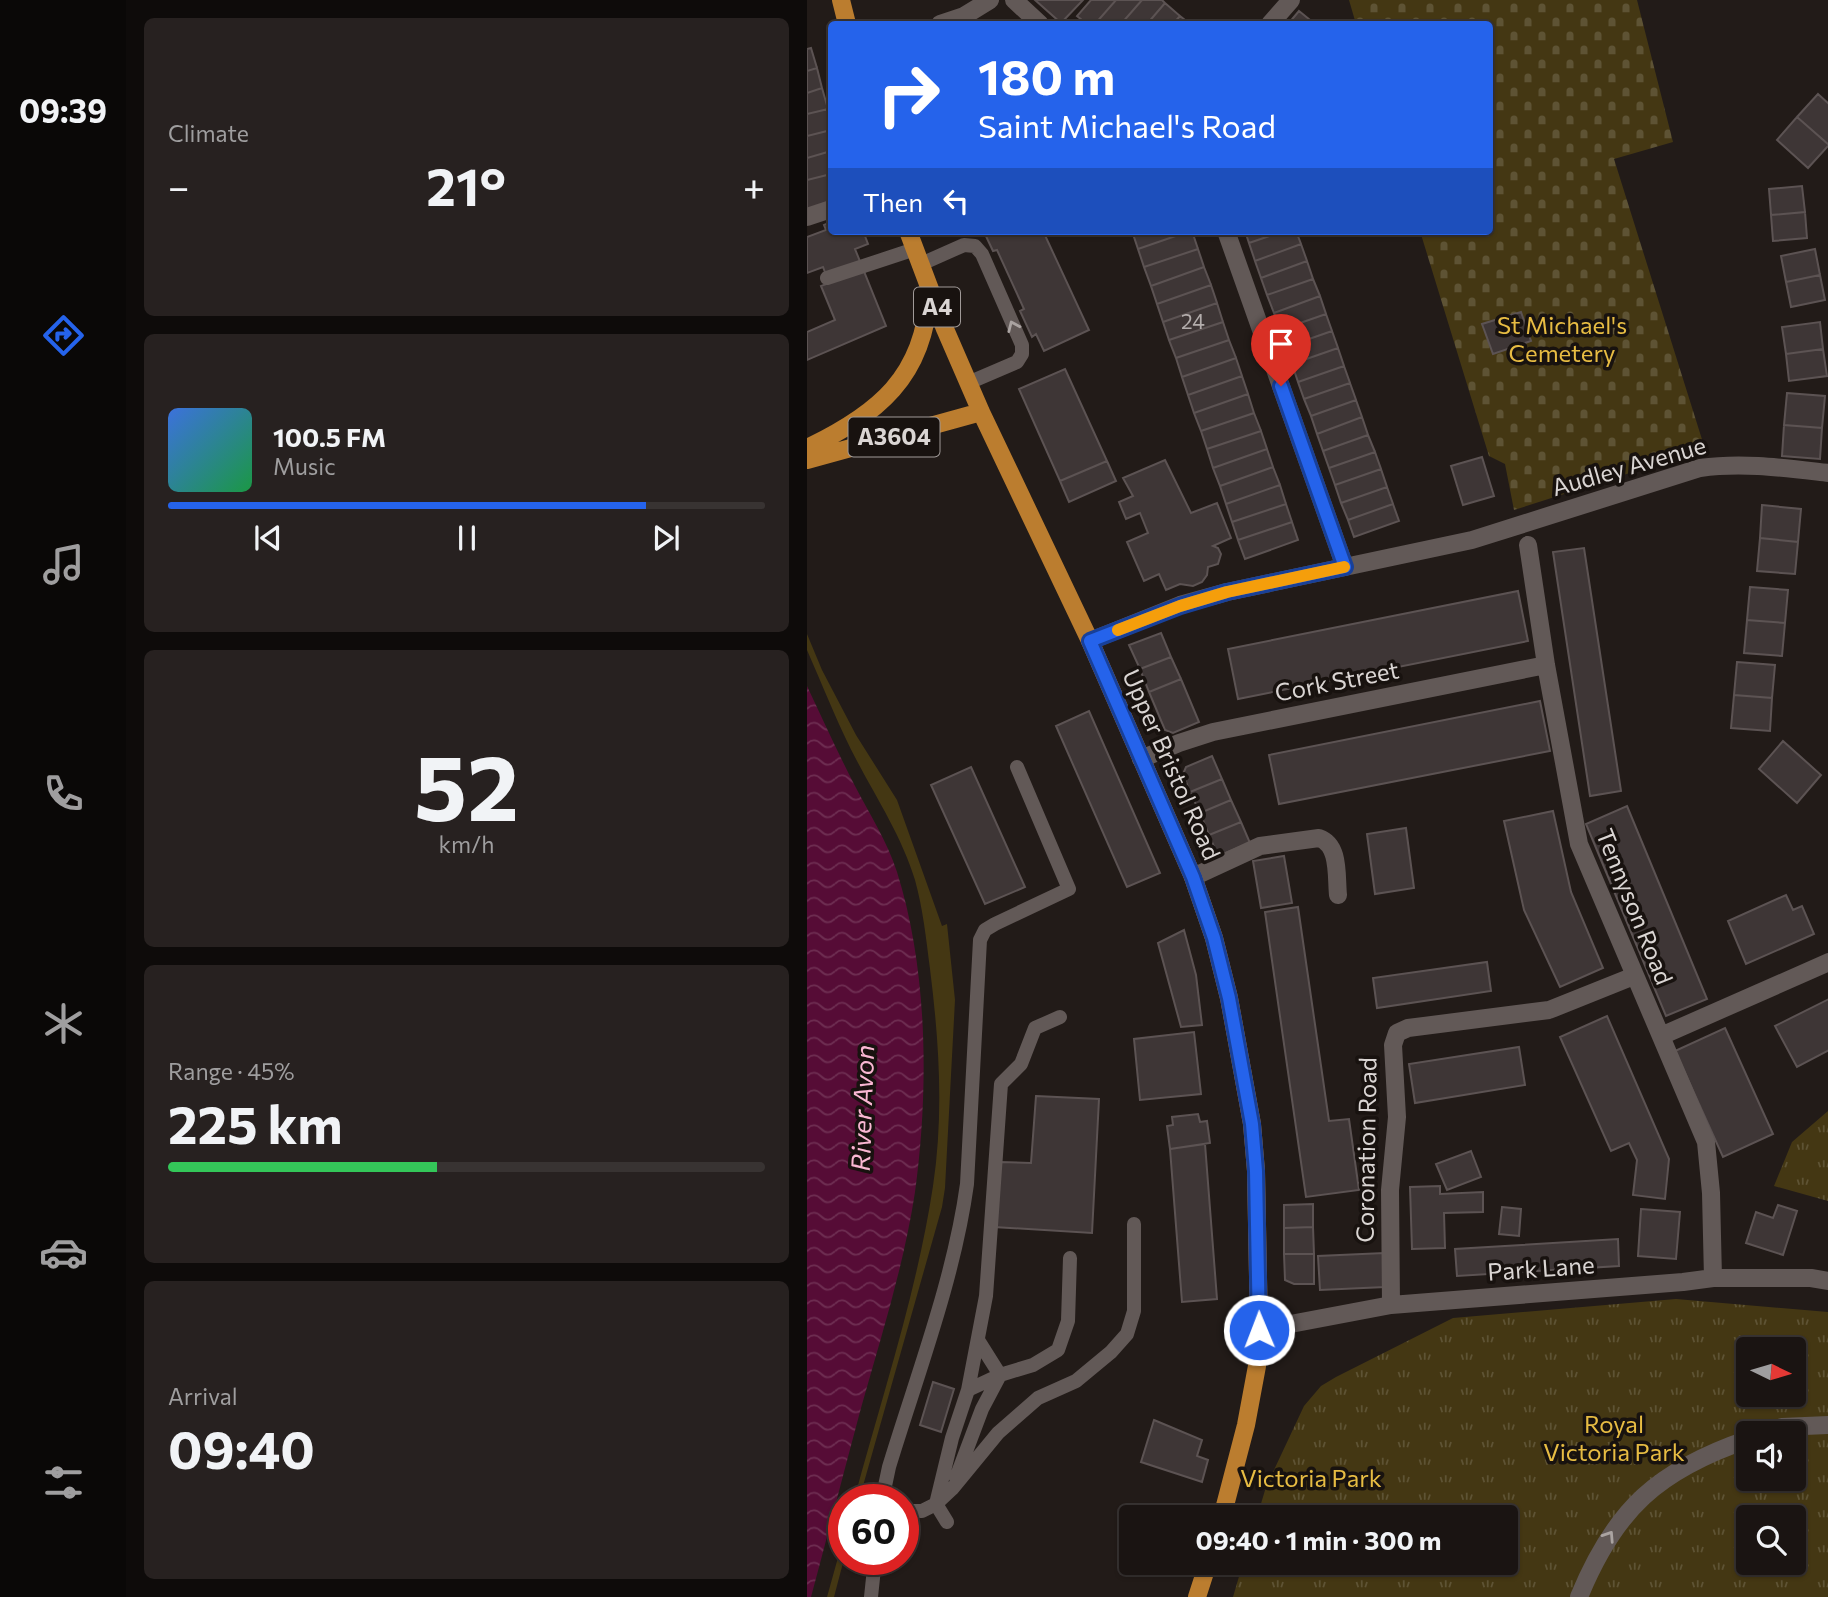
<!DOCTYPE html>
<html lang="en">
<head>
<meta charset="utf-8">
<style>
  body { margin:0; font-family:Commissioner,sans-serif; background:#272120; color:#f1f3f6; height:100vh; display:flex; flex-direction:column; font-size:26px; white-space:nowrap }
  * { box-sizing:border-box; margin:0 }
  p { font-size:23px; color:#9f9e9f }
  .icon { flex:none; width:38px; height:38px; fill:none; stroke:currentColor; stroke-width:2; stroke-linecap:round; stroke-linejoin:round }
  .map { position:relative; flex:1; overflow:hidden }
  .side { display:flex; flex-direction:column; gap:18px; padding:18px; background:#0e0b0a; width:681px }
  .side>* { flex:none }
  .guide { position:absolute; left:21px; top:21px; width:665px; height:214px; border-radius:7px; box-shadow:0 2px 5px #0004,0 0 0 2px #383332; background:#2563eb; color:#fff; overflow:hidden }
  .needle { width:46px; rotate:95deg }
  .controls { position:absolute; left:929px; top:1337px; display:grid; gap:14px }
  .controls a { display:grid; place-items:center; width:70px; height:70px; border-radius:7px; background:#1a1412; box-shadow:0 2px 5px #0004,0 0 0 2px #383332; font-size:35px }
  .speed { position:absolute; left:21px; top:1484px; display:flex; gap:14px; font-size:35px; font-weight:700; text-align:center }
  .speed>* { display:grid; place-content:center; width:91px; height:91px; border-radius:50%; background:#1a1412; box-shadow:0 2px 5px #0004,0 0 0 2px #383332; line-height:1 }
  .speed .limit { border:10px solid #d22; background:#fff; color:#111 }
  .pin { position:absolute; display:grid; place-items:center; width:60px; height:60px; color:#fff; margin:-72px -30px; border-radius:50% 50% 50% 0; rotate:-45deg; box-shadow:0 0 7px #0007 }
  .pin .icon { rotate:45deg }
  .me { position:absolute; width:77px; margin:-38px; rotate:359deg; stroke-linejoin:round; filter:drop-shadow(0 0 5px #0008) }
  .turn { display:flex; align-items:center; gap:24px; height:147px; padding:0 35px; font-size:32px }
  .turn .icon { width:91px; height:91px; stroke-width:2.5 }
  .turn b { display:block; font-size:49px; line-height:60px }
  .then { display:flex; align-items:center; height:66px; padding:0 35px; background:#0003; gap:14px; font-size:26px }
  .big { font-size:52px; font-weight:700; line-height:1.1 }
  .side .widget { flex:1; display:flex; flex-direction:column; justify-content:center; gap:10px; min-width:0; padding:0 24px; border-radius:10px; background:#272120 }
  .side .dial { align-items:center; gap:0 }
  .dial b { font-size:91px; line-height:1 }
  .song { display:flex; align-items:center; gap:21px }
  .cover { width:84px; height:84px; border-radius:10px; background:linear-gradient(135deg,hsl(220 70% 55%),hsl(140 70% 35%)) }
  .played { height:7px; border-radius:4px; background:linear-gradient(90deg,#2563eb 80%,#383332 80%) }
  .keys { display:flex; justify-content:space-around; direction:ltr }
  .heat { display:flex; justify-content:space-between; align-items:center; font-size:38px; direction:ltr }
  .charge { height:10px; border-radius:5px; background:linear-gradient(90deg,#34c759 45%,#383332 0) }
  .trip { position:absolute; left:312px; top:1505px; width:399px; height:70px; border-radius:7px; background:#1a1412; box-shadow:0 2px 5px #0004,0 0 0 2px #383332; font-weight:700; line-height:70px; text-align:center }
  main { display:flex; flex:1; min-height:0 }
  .menu { display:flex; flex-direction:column; width:126px; justify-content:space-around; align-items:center; background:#0a0807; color:#9f9e9f }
  .menu .icon { width:49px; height:49px }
  .menu .selected { color:#2563eb }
  .menu b { font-size:32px; color:#f1f3f6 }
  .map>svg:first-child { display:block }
  .grass { fill:#443713 }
  .cemetery { fill:url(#cemetery-stones) }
  .park { fill:url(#park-tufts); fill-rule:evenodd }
  .water { fill:url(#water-waves) }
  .building { fill:#3e3636; stroke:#5c5353; stroke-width:2 }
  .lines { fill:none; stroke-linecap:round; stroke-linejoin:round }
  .lane { stroke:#625957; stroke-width:14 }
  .street { stroke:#625957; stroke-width:18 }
  .primary { stroke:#bb7d2f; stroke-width:18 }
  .oneway { stroke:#aaa3a1 }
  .route-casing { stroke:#184099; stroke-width:18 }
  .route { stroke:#2563eb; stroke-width:12 }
  .slow { stroke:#f59e0b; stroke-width:12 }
  .labels { text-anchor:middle; stroke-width:7; stroke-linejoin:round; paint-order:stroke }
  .number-label { font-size:21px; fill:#b3adac }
  .shield { fill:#18120f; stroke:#a09a98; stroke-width:2 }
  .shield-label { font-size:23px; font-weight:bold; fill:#dad5d3 }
  .park-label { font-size:24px; fill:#e7bc43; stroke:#18120f }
  .street-label { font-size:24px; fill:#dad5d3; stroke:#18120f }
  .water-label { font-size:26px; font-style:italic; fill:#fab7d3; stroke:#18120f }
</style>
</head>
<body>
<main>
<nav class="menu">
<b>09:39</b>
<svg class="icon selected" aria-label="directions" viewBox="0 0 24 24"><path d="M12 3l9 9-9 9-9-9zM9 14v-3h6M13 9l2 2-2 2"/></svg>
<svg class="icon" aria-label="music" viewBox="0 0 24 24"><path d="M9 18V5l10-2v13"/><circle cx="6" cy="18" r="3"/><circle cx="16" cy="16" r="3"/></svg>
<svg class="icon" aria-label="phone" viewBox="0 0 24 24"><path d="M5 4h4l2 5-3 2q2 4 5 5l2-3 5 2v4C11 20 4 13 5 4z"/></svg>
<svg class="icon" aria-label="climate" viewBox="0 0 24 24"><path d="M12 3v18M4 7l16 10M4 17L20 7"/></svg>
<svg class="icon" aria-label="car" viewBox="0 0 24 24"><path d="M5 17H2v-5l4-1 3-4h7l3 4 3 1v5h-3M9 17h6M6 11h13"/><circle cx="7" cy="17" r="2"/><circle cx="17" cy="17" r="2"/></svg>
<svg class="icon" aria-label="filters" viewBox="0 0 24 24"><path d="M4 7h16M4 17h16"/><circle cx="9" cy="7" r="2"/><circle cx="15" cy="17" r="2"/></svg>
</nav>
<section class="side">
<div class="widget"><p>Climate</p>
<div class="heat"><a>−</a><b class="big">21°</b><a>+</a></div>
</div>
<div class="widget">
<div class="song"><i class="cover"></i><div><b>100.5 FM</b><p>Music</p></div></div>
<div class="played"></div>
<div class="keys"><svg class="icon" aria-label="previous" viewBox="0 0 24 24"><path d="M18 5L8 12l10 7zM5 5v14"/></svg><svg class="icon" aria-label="pause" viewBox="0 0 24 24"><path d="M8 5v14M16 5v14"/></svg><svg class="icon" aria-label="next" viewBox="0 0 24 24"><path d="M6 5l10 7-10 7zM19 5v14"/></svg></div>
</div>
<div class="widget dial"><b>52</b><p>km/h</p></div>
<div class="widget"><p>Range · 45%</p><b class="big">225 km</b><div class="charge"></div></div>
<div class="widget"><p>Arrival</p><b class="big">09:40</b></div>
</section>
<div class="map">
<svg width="1022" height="1597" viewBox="0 0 1022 1597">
  <defs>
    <pattern id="cemetery-stones" width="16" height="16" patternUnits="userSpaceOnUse" patternTransform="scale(1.75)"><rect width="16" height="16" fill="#443713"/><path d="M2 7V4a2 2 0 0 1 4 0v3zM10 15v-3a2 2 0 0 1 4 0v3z" fill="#5e5334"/></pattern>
    <pattern id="park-tufts" width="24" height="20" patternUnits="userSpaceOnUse" patternTransform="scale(1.75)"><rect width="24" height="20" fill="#443713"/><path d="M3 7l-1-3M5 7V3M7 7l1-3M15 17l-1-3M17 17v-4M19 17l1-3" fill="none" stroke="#5e5334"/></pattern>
    <pattern id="water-waves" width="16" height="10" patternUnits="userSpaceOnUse" patternTransform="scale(1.75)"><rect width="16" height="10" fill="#560c36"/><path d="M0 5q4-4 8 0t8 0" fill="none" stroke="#6e2e52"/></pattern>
  </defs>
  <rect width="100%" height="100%" fill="#221b18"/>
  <!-- grass -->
  <path class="grass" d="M0 634 15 670 49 735 90 800 135 926 140 924 148 1000 138 1188 135 1207 52 1500H47C75 1396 110 1292 126 1186 137 1113 132 1041 123 969 119 938 116 909 108 880 95 837 70 799 50 761 33 729 20 696 6 664L0 650Z
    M37 1536V1559L27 1597H20Z"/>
  <!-- cemetery -->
  <path class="cemetery" d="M542 0H830L866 142 807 159 898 449 707 510 698 464 682 456 613 231H682V24H549Z"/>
  <!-- park -->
  <path class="park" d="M1021 1111V1201L967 1186 985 1142Z
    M869 1299 1021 1312V1597H426L436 1563H698V1517H450L459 1487 497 1406 514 1386 529 1377 646 1318ZM942 1349H987V1395H942ZM942 1433H987V1479H942ZM942 1517H987V1563H942Z"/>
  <!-- water -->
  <path class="water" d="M0 686C16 720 31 753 48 786 63 815 80 841 90 872 121 970 122 1090 108 1192 97 1265 74 1337 54 1408 37 1471 21 1534 4 1597H0Z"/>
  <!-- building -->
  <path class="building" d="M228 0H276L254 23Z
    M284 0H309L288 24H280L270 16Z
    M309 0H335L314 24H288Z
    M335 0H355L358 3 340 24H314Z
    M358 3 373 16 366 24H340Z
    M492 11 508 24H481Z
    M373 16 383 24H366Z
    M4 48 10 68 0 71V49Z
    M10 68 15 88 0 93V71Z
    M15 88 21 109 0 114V93Z
    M1011 94 1022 104V145L990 117Z
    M21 109 24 130 0 136V114Z
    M990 117 1022 145 1001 168 970 140Z
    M24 130V151L0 158V136Z
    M24 151V174L0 180V158Z
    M24 174V203L0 209V180Z
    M995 186 998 212 964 215 962 189Z
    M998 212 1000 238 966 241 964 215Z
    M24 222V231H56L61 244 48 249 79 326 0 360V332L28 320 14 286 22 283 16 267 0 273V237L19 230 17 225Z
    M236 231 282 330 237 351 229 334 225 337 213 311 217 309 190 250 186 251 177 232Z
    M325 231H383L331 249Z
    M383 231H385L391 249 337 267 331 249Z
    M438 231H477L442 243Z
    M477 231H489L494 244 448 261 442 243Z
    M494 244 500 261 454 278 448 261Z
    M391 249 397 267 344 286 337 267Z
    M1008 249 1013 275 979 282 974 256Z
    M500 261 506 279 460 295 454 278Z
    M397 267 404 285 350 304 344 286Z
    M1013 275 1018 300 984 307 979 282Z
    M506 279 513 296 467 313 460 295Z
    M404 285 410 303 356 322 350 304Z
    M513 296 519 314 473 330 467 313Z
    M410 303 416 322 362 340 356 322Z
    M714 312 724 341 686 354 675 324Z
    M519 314 525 331 479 347 473 330Z
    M416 322 422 340 369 358 362 340Z
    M1013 322 1016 349 979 354 975 327Z
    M525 331 531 348 485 364 479 347Z
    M422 340 429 358 375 377 369 358Z
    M531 348 537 366 491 382 485 364Z
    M1016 349 1020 376 982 381 979 354Z
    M429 358 435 376 381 395 375 377Z
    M537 366 543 383 497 399 491 382Z
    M258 369 300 461 253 481 212 389Z
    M435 376 441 394 387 413 381 395Z
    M543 383 549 400 504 416 497 399Z
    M980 393 1018 396 1015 428 977 425Z
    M441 394 447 413 394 431 387 413Z
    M549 400 555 417 510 434 504 416Z
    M447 413 454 431 400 449 394 431Z
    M555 417 561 435 516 451 510 434Z
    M977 425 1015 428 1013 459 975 456Z
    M454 431 460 449 406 468 400 449Z
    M561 435 568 452 522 468 516 451Z
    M460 449 466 467 413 486 406 468Z
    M568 452 574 469 528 485 522 468Z
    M675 457 687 496 656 505 644 466Z
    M358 460 384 513 410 503 424 538 406 546 411 548 414 554 411 564 401 567 400 575 395 582 386 586 373 584 359 590 352 574 337 581 320 542 341 533 333 513 319 519 312 502 326 496 316 478Z
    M300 461 309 481 262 502 253 481Z
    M466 467 473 485 419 504 413 486Z
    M574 469 580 487 534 503 528 485Z
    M473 485 479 504 425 522 419 504Z
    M580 487 586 504 541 520 534 503Z
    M479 504 485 522 431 540 425 522Z
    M586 504 592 521 547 537 541 520Z
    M955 505 994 509 991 542 953 538Z
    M485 522 491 540 438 559 431 540Z
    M953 538 991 542 988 574 950 571Z
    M777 548 814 791 783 796 746 552Z
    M943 587 981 590 978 623 940 620Z
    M711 591 721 641 431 699 421 649Z
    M940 620 978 623 975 656 937 653Z
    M354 633 364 657 333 669 322 645Z
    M364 657 374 679 342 692 333 669Z
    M930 662 968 665 965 698 927 695Z
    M374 679 392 722 366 733 358 730 342 692Z
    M927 695 965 698 963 731 924 728Z
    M733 701 743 751 472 804 462 755Z
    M282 711 353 873 320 887 249 726Z
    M976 741 1014 775 990 803 952 769Z
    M405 756 415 779 383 792 376 774 379 767Z
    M164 767 218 887 178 904 124 785Z
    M415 779 424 800 393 813 383 792Z
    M424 800 434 822 402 835 393 813Z
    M820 806 900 999 859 1016 779 824Z
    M746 811 764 892 796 968 753 987 717 910 697 821Z
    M434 822 443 843 411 856 402 835Z
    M599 828 607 888 568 894 560 834Z
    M477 856 485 903 454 908 446 861Z
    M979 895 986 910 995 906 1007 934 939 964 921 921Z
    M491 907 522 1121 542 1119 552 1190 499 1197 458 912Z
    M377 930 389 975 395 1025 374 1027 351 943Z
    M680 962 684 991 570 1008 566 978Z
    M1022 999V1050L990 1067 968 1026Z
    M800 1016 862 1159 858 1199 826 1195 830 1160 822 1143 804 1151 753 1037Z
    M918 1028 966 1134 916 1157 868 1051Z
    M387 1032 394 1094 333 1100 327 1039Z
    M712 1047 718 1085 608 1103 602 1064Z
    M229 1096 292 1099 285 1233 187 1227 193 1162 224 1163Z
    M391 1114 393 1122 400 1121 403 1143 363 1149 360 1126 366 1125 365 1117Z
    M398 1144 410 1299 375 1302 363 1149Z
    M664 1151 674 1177 640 1190 629 1164Z
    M633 1186V1194L676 1192V1212L637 1213 638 1248 605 1249 603 1187Z
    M506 1204V1227L477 1228V1205Z
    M971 1205 990 1211 976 1255 939 1243 949 1212 966 1218Z
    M695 1207 714 1209 712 1236 692 1234Z
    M834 1209 873 1212 869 1259 831 1256Z
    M506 1227 507 1254H477V1228Z
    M811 1239 812 1266 650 1276 648 1249Z
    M577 1253 578 1287 513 1290 511 1256Z
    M477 1254H507V1284H487L478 1280Z
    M126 1382 147 1389 134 1432 113 1425Z
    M347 1420 395 1440 390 1456 401 1460 395 1482 334 1462Z"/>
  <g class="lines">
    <!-- lane -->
    <path class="lane" d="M114 264 157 245 168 246 175 254 215 345V354L210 362 161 383
      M20 278 108 249
      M161 1390 193 1375 171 1340
      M149 1478 175 1409 193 1375 226 1365 251 1350 261 1321 263 1258
      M75 1500 82 1467C110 1375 147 1279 160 1184L173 940 178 930 188 924 262 889 210 767
      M96 1511H115L129 1504 145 1489 191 1433 231 1398 269 1381 304 1352 320 1334 327 1311V1224
      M140 1522 129 1504 145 1438 161 1390 179 1296 194 1084 214 1064 228 1028 253 1017
      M64 1597 68 1559"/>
    <!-- street -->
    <path class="street" d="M207 0 233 24
      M133 24 157 16 183 0
      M463 24 484 0
      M0 217 24 209
      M419 231 538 567
      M721 545 739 665 772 844 899 1142 904 1193 906 1278
      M283 641 373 605 420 592 665 540 893 468C936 462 978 468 1022 473
      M334 759 372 743 406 732 739 665
      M386 877 453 846 512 838C533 845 529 876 531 895
      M854 1036 1022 962
      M584 1305 583 1190 590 1117 586 1045 590 1033 601 1028 742 1010 827 976
      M452 1330 584 1305 876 1282 906 1278H1004L1022 1281
      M957 1433 975 1427 1022 1425
      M772 1597C808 1509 851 1470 942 1439"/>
    <!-- primary -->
    <path class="primary" d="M34 0 40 24
      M101 231 138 329 174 412 283 641 386 877 407 938 422 998 445 1124 449 1171 452 1330 450 1366 439 1425 415 1517
      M0 448C71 414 117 377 122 294
      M0 460 174 412
      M390 1597 401 1563"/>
  </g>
  <!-- one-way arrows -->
  <defs><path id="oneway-chevron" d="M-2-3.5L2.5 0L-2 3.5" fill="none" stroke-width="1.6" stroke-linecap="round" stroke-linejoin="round" transform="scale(1.75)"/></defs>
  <g class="oneway">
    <use href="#oneway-chevron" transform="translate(206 326) rotate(-114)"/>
    <use href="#oneway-chevron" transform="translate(802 1536) rotate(-57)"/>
  </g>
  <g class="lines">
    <defs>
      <path id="route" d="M452 1330 449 1171 445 1124 422 998 407 938 386 877 283 641 373 606 420 592 538 567 474 386"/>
    </defs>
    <!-- route casing -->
    <use href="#route" class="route-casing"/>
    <!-- route -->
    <use href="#route" class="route"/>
    <!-- slow -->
    <path class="slow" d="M311 630 373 606 420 592 537 567"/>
  </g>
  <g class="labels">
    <!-- number labels -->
    <g class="number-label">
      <text x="386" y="329">24</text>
    </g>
    <!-- shield labels -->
    <g class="shield">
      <rect x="107" y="287.5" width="46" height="39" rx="5"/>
      <rect x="41.5" y="417.5" width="91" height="39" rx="5"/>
    </g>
    <g class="shield-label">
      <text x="130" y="315">A4</text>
      <text x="87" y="445">A3604</text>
    </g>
    <!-- park labels -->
    <g class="park-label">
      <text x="755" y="334">St Michael's<tspan x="755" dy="28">Cemetery</tspan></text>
      <text x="807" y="1433">Royal<tspan x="807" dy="28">Victoria Park</tspan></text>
      <text x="504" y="1487">Victoria Park</text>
    </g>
    <!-- street labels -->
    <g class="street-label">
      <text transform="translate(822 467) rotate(-16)" y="8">Audley Avenue</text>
      <text transform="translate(530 682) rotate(-11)" y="8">Cork Street</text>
      <text transform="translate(364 765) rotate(66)" y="8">Upper Bristol Road</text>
      <text transform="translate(827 907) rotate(68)" y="8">Tennyson Road</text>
      <text transform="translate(560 1150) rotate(-89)" y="8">Coronation Road</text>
      <text transform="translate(734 1269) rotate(-4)" y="8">Park Lane</text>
    </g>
    <!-- water labels -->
    <g class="water-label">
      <text transform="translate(56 1108) rotate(-88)" y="9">River Avon</text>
    </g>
  </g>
</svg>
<div class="controls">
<a><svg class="needle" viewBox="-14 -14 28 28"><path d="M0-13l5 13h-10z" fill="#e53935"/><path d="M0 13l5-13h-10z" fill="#9f9e9f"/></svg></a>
<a><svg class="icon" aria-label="sound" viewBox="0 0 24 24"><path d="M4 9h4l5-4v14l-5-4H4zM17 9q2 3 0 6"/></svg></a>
<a><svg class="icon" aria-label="search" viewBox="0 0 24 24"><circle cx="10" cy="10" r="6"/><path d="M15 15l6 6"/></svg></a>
</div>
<div class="speed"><div class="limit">60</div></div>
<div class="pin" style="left:474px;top:386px;background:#d93025"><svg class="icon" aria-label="arrive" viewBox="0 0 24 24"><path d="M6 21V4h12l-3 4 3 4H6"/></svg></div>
<svg class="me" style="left:452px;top:1330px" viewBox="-20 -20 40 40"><circle r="17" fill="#2563eb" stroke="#fff" stroke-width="3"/><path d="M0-11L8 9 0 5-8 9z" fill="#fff"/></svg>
<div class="trip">09:40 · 1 min · 300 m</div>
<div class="guide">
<div class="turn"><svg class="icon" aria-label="right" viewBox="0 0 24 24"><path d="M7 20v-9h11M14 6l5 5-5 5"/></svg><div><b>180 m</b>Saint Michael's Road</div></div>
<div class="then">Then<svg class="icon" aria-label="left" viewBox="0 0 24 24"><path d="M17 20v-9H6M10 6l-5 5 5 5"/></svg></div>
</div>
</div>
</main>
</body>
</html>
